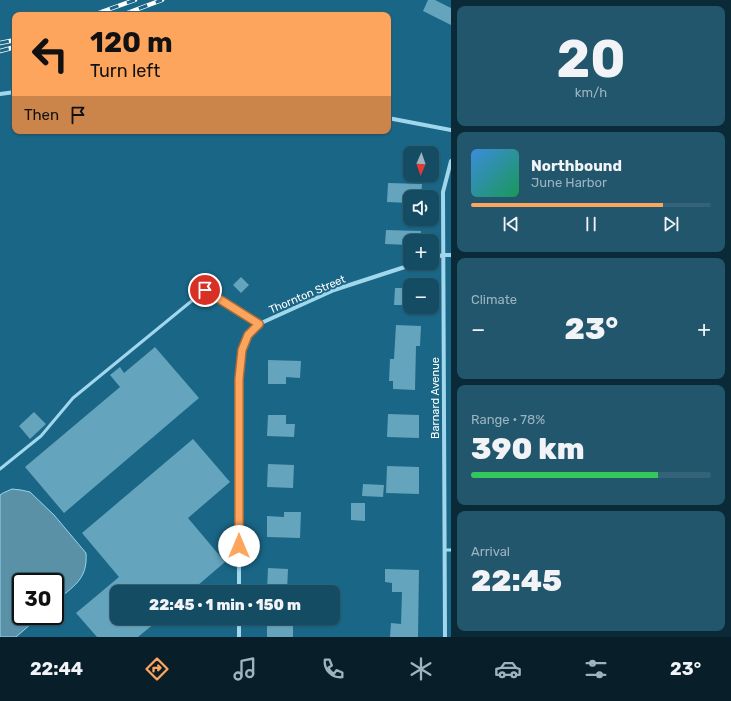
<!DOCTYPE html>
<html lang="en">
<head>
<meta charset="utf-8">
<style>
  body { margin:0; font-family:Rubik,sans-serif; background:#21566d; color:#f1f3f6; height:100vh; display:flex; flex-direction:column; font-size:15px; white-space:nowrap }
  * { box-sizing:border-box; margin:0 }
  p { font-size:13px; color:#9db4bf }
  .icon { flex:none; width:22px; height:22px; fill:none; stroke:currentColor; stroke-width:2; stroke-linecap:round; stroke-linejoin:round }
  .map { position:relative; flex:1; overflow:hidden }
  .details { display:flex; flex-direction:column; gap:6px; padding:6px; background:#0b2a37; width:280px }
  .details>* { flex:none }
  .guide { position:absolute; left:12px; top:12px; width:379px; height:122px; border-radius:8px; box-shadow:0 1px 3px #0004,0 0 0 1px #336378; background:#fea55d; color:#111; overflow:hidden }
  .needle { width:26px; rotate:182deg }
  .tools { position:absolute; left:403px; top:146px; display:grid; gap:8px }
  .tools a { display:grid; place-items:center; width:36px; height:36px; border-radius:8px; background:#144c64; box-shadow:0 1px 3px #0004,0 0 0 1px #336378; font-size:20px }
  .speed { position:absolute; left:12px; top:573px; display:flex; gap:8px; font-size:20px; font-weight:700; text-align:center }
  .speed>* { display:grid; place-content:center; width:52px; height:52px; border-radius:50%; background:#144c64; box-shadow:0 1px 3px #0004,0 0 0 1px #336378; line-height:1 }
  .speed .limit { border:2px solid #111; border-radius:6px; background:#fff; color:#111 }
  .pin { position:absolute; display:grid; place-items:center; width:34px; height:34px; color:#fff; margin:-17px; border:2px solid #fff; border-radius:50%; box-shadow:0 1px 4px #0007 }
  .me { position:absolute; width:44px; margin:-22px; rotate:0deg; stroke-linejoin:round; filter:drop-shadow(0 0 3px #0008) }
  .turn { display:flex; align-items:center; gap:14px; height:84px; padding:0 12px; font-size:18px }
  .turn .icon { width:52px; height:52px; stroke-width:2.5 }
  .turn b { display:block; font-size:28px; line-height:34px }
  .then { display:flex; align-items:center; height:38px; padding:0 12px; background:#0003; gap:8px; font-size:15px }
  .big { font-size:30px; font-weight:800; line-height:1.1 }
  .details .card { flex:1; display:flex; flex-direction:column; justify-content:center; gap:6px; min-width:0; padding:0 14px; border-radius:8px; background:#21566d }
  .details .dial { align-items:center; gap:0 }
  .dial b { font-size:52px; line-height:1 }
  .song { display:flex; align-items:center; gap:12px }
  .cover { width:48px; height:48px; border-radius:6px; background:linear-gradient(135deg,hsl(210 70% 55%),hsl(150 70% 35%)) }
  .played { height:4px; border-radius:2px; background:linear-gradient(90deg,#fea55d 80%,#336378 80%) }
  .keys { display:flex; justify-content:space-around; direction:ltr }
  .heat { display:flex; justify-content:space-between; align-items:center; font-size:22px; direction:ltr }
  .charge { height:6px; border-radius:3px; background:linear-gradient(90deg,#34c759 78%,#336378 0) }
  .trip { position:absolute; left:110px; top:585px; width:230px; height:40px; border-radius:8px; background:#144c64; box-shadow:0 1px 3px #0004,0 0 0 1px #336378; font-weight:800; line-height:40px; text-align:center }
  .tab-bar { display:flex; height:64px; justify-content:space-around; align-items:center; background:#081e28; color:#9db4bf }
  .tab-bar .icon { width:28px; height:28px }
  .tab-bar .active { color:#fea55d }
  .tab-bar b { font-size:18px; color:#f1f3f6 }
  main { display:flex; flex:1; min-height:0 }
  .map>svg:first-child { display:block }
  .water { fill:#5a91a7; stroke:#94d6ee }
  .building { fill:#65a4bd }
  .lines { fill:none; stroke-linecap:round; stroke-linejoin:round }
  .service { stroke:#a1d7ec; stroke-width:3 }
  .minor { stroke:#a1d7ec; stroke-width:4 }
  .rail-casing { stroke:#fff; stroke-width:4.5 }
  .rail { stroke:#1a6686; stroke-width:3; stroke-dasharray:9; stroke-linecap:butt }
  .route-casing { stroke:#a56b3c; stroke-width:10 }
  .route { stroke:#fea55d; stroke-width:7 }
  .labels { text-anchor:middle; stroke-width:4; stroke-linejoin:round; paint-order:stroke }
  .street-label { font-size:11px; fill:#fff; stroke:#1a6686 }
</style>
</head>
<body>
<main>
<div class="map">
<svg width="451" height="637" viewBox="0 0 451 637">
  <rect width="100%" height="100%" fill="#1a6686"/>
  <!-- water -->
  <path class="water" d="M12 489 21 490 30 492 54 515 86 553C88 580 73 586 55 602V582H21V616H40L16 637H0V495L3 493Z"/>
  <!-- building -->
  <path class="building" d="M428 0H435L451 8V25L423 11Z
    M388 183 422 184 421 197H410V203L387 202Z
    M386 230 421 231V241H410V245L385 244Z
    M241 277 249 285 241 293 233 285Z
    M395 288H410V305H394Z
    M396 325 421 326 420 346H416L415 390 393 389V381H389L390 359H394Z
    M155 347 199 398 64 513 25 467 120 387 110 375 120 367 124 373Z
    M268 360 301 361 300 378 286 377V384H268Z
    M34 412 46 424 30 439 19 426Z
    M388 414 419 415V438L387 437Z
    M268 415H286V424H295L294 437 267 436Z
    M193 439 230 482 188 518 225 562 190 592H117V618H161L138 637H97L76 613 119 577 82 533Z
    M268 464 294 465 293 488 267 487Z
    M387 466 419 467V494L386 493Z
    M363 484 384 485 383 497 362 496Z
    M351 503H365V521L351 520Z
    M284 512H301L300 538 267 537V516L284 517Z
    M268 568 288 569 287 591 267 590Z
    M385 569 419 570 418 637H390L391 623 401 624 402 592H392V583L385 582Z
    M267 619 293 620V637H267Z"/>
  <g class="lines">
    <!-- service -->
    <path class="service" d="M0 469 41 436 73 398 205 290 259 324
      M445 550H451"/>
    <!-- minor -->
    <path class="minor" d="M0 94 15 92
      M388 118 451 130
      M432 258 443 255H451
      M239 592V379L242 350 248 335 259 324 334 290 417 263
      M239 637V618
      M445 637 443 192 451 161"/>
    <defs>
      <path id="rail" d="M93 15 135 0
        M122 15 162 0
        M0 43 15 40
        M0 51 15 47"/>
    </defs>
    <!-- rail casing -->
    <use href="#rail" class="rail-casing"/>
    <!-- rail -->
    <use href="#rail" class="rail"/>
  </g>
  <g class="lines">
    <defs>
      <path id="route" d="M205 290 259 324 248 335 242 350 239 379V546"/>
    </defs>
    <!-- route casing -->
    <use href="#route" class="route-casing"/>
    <!-- route -->
    <use href="#route" class="route"/>
  </g>
  <g class="labels">
    <!-- street labels -->
    <g class="street-label">
      <text transform="translate(307 294) rotate(-23)" y="4">Thornton Street</text>
      <text transform="translate(435 398) rotate(-90)" y="4">Barnard Avenue</text>
    </g>
  </g>
</svg>
<div class="tools">
<a><svg class="needle" viewBox="-14 -14 28 28"><path d="M0-13l5 13h-10z" fill="#e53935"/><path d="M0 13l5-13h-10z" fill="#9db4bf"/></svg></a>
<a><svg class="icon" aria-label="sound" viewBox="0 0 24 24"><path d="M4 9h4l5-4v14l-5-4H4zM17 9q2 3 0 6"/></svg></a>
<a>+</a>
<a>−</a>
</div>
<div class="speed"><div class="limit">30</div></div>
<div class="pin" style="left:205px;top:290px;background:#d93025"><svg class="icon" aria-label="arrive" viewBox="0 0 24 24"><path d="M6 21V4h12l-3 4 3 4H6"/></svg></div>
<svg class="me" style="left:239px;top:546px" viewBox="-20 -20 40 40"><circle r="19" fill="#fff"/><path d="M0-13L10 11 0 6-10 11z" fill="#fea55d"/></svg>
<div class="trip">22:45 · 1 min · 150 m</div>
<div class="guide">
<div class="turn"><svg class="icon" aria-label="left" viewBox="0 0 24 24"><path d="M17 20v-9H6M10 6l-5 5 5 5"/></svg><div><b>120 m</b>Turn left</div></div>
<div class="then">Then<svg class="icon" aria-label="arrive" viewBox="0 0 24 24"><path d="M6 21V4h12l-3 4 3 4H6"/></svg></div>
</div>
</div>
<section class="details">
<div class="card dial"><b>20</b><p>km/h</p></div>
<div class="card">
<div class="song"><i class="cover"></i><div><b>Northbound</b><p>June Harbor</p></div></div>
<div class="played"></div>
<div class="keys"><svg class="icon" aria-label="previous" viewBox="0 0 24 24"><path d="M18 5L8 12l10 7zM5 5v14"/></svg><svg class="icon" aria-label="pause" viewBox="0 0 24 24"><path d="M8 5v14M16 5v14"/></svg><svg class="icon" aria-label="next" viewBox="0 0 24 24"><path d="M6 5l10 7-10 7zM19 5v14"/></svg></div>
</div>
<div class="card"><p>Climate</p>
<div class="heat"><a>−</a><b class="big">23°</b><a>+</a></div>
</div>
<div class="card"><p>Range · 78%</p><b class="big">390 km</b><div class="charge"></div></div>
<div class="card"><p>Arrival</p><b class="big">22:45</b></div>
</section>
</main>
<nav class="tab-bar">
<b>22:44</b>
<svg class="icon active" aria-label="directions" viewBox="0 0 24 24"><path d="M12 3l9 9-9 9-9-9zM9 14v-3h6M13 9l2 2-2 2"/></svg>
<svg class="icon" aria-label="music" viewBox="0 0 24 24"><path d="M9 18V5l10-2v13"/><circle cx="6" cy="18" r="3"/><circle cx="16" cy="16" r="3"/></svg>
<svg class="icon" aria-label="phone" viewBox="0 0 24 24"><path d="M5 4h4l2 5-3 2q2 4 5 5l2-3 5 2v4C11 20 4 13 5 4z"/></svg>
<svg class="icon" aria-label="climate" viewBox="0 0 24 24"><path d="M12 3v18M4 7l16 10M4 17L20 7"/></svg>
<svg class="icon" aria-label="car" viewBox="0 0 24 24"><path d="M5 17H2v-5l4-1 3-4h7l3 4 3 1v5h-3M9 17h6M6 11h13"/><circle cx="7" cy="17" r="2"/><circle cx="17" cy="17" r="2"/></svg>
<svg class="icon" aria-label="filters" viewBox="0 0 24 24"><path d="M4 7h16M4 17h16"/><circle cx="9" cy="7" r="2"/><circle cx="15" cy="17" r="2"/></svg>
<b>23°</b>
</nav>
</body>
</html>
